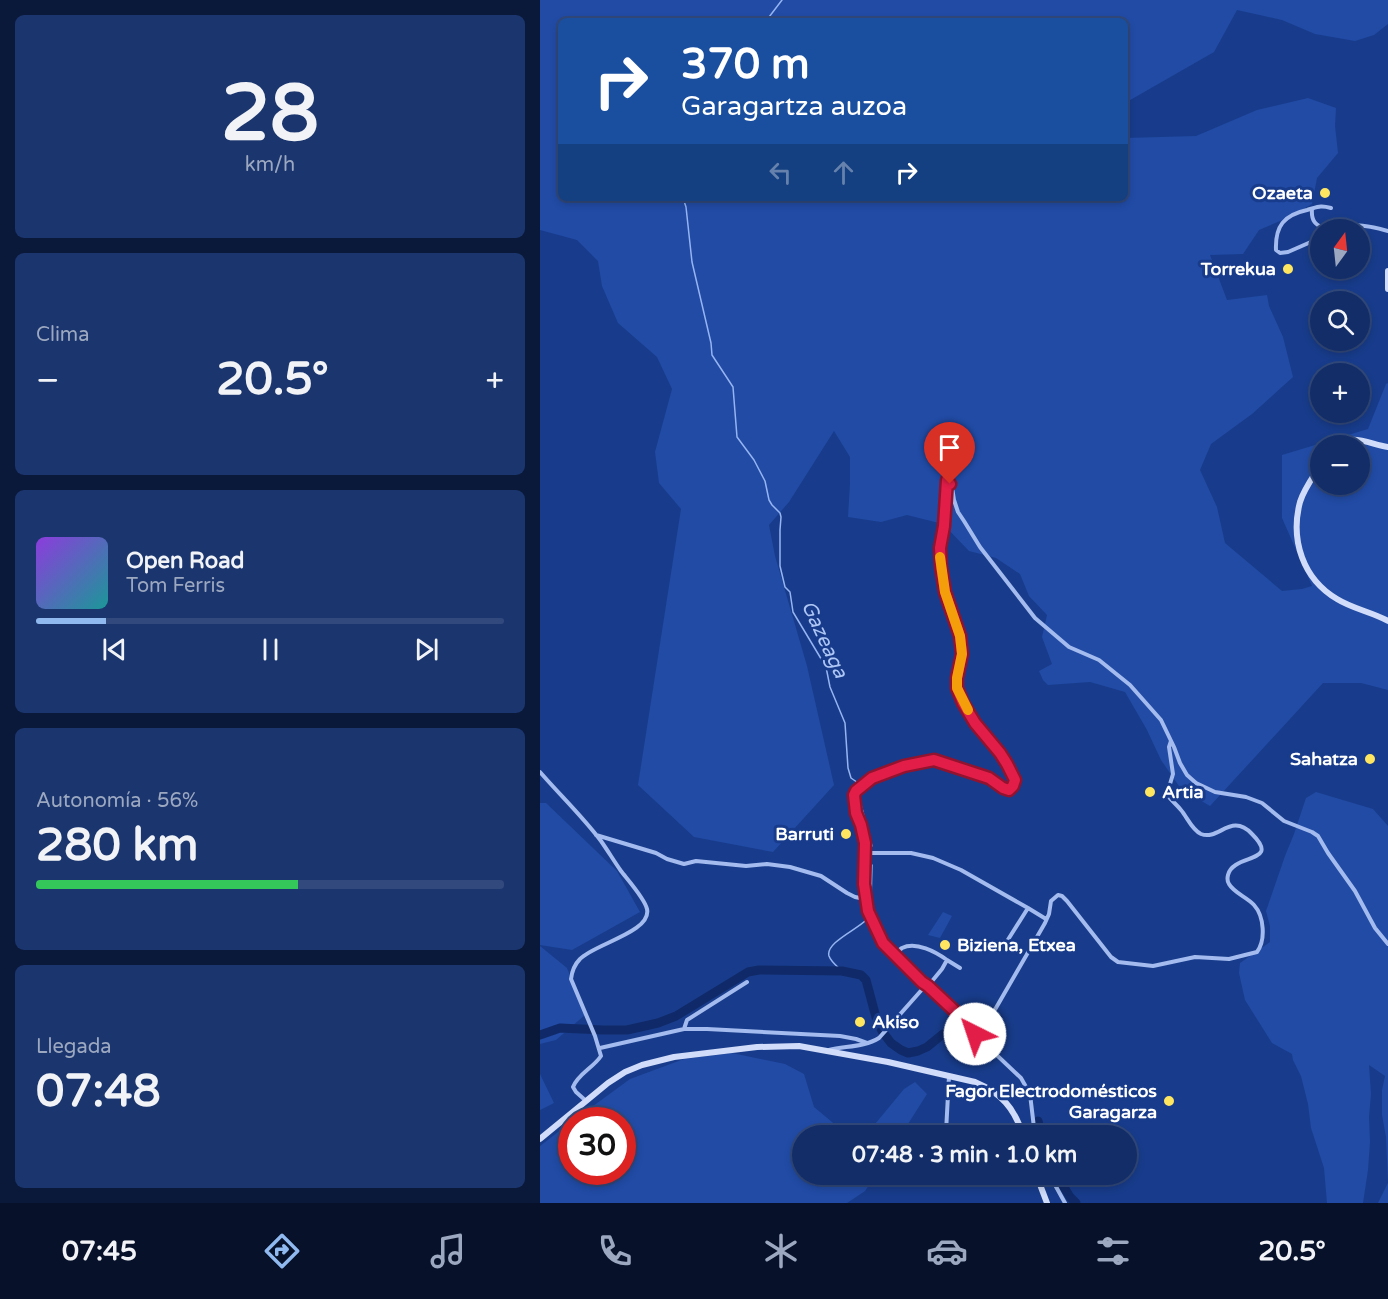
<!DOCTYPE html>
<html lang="es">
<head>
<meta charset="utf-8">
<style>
  body { margin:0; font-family:"Varela Round",sans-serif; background:#1b356e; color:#f1f3f6; height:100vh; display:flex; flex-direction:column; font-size:22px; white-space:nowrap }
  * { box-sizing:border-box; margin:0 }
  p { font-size:20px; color:#9ca8c0 }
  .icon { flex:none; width:33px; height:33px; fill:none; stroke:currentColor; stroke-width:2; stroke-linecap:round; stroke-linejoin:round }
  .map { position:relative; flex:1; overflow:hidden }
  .side { display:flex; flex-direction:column; gap:15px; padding:15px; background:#0a1939; width:540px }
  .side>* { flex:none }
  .top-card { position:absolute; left:18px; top:18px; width:570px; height:183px; border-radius:9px; box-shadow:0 3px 9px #0003,0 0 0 2px #31497c; background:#1a4fa0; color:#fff; overflow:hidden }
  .needle { width:39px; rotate:15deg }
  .tools { position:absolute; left:770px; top:219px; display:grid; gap:12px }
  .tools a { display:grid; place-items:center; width:60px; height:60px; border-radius:50%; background:#122d68; box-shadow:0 3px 9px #0003,0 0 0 2px #31497c; font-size:30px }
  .speed { position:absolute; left:18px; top:1107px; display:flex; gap:12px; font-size:30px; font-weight:700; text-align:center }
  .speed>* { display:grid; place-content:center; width:78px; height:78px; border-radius:50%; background:#122d68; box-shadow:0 3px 9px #0003,0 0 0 2px #31497c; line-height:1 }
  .speed .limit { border:9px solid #d22; background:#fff; color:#111 }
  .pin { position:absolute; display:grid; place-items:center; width:51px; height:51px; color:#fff; margin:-62px -26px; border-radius:50% 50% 50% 0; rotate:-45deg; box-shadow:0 0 6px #0007 }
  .pin .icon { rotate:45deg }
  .me { position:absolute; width:66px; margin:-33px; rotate:319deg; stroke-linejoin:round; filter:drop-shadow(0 0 4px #0008) }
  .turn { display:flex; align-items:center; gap:21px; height:126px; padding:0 24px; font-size:27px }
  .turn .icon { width:78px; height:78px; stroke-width:2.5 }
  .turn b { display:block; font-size:42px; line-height:51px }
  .lanes { display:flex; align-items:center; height:57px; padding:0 24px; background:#0003; justify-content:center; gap:30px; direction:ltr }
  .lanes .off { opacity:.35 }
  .big { font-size:45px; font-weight:700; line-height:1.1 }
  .side .card { flex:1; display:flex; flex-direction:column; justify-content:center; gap:9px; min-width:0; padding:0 21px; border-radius:9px; background:#1b356e }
  .side .dial { align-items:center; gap:0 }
  .dial b { font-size:78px; line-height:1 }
  .song { display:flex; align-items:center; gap:18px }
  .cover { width:72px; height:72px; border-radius:9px; background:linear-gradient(135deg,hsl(270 70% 55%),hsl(180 70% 35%)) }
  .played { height:6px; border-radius:3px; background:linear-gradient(90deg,#90b9f0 15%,#31497c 15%) }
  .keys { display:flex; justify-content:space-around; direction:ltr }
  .heat { display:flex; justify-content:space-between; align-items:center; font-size:33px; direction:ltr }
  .charge { height:9px; border-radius:4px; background:linear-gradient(90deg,#34c759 56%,#31497c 0) }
  .trip { position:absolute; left:252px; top:1125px; width:345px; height:60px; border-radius:30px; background:#122d68; box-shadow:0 3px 9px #0003,0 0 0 2px #31497c; font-weight:700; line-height:60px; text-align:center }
  .tabs { display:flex; height:96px; justify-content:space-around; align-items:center; background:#07122a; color:#9ca8c0 }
  .tabs .icon { width:42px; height:42px }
  .tabs .current { color:#90b9f0 }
  .tabs b { font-size:27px; color:#f1f3f6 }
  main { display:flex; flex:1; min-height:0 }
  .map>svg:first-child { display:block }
  .green { fill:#214ba5; fill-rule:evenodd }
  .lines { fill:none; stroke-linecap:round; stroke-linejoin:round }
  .stream { stroke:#95b4f1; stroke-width:1.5 }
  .river { stroke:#102a69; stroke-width:9 }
  .street { stroke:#a3bbee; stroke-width:4 }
  .secondary { stroke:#d0dcfa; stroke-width:6 }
  .route-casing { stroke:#92132f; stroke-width:15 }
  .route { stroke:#e11d48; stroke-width:10 }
  .slow { stroke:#f59e0b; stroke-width:10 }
  .poi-dot { fill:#ffe660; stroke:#183c8b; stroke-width:2 }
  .labels { text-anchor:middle; stroke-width:6; stroke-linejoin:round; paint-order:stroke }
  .poi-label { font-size:18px; font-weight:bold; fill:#fff; stroke:#183c8b; text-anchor:end }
  .water-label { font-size:20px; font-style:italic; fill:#aec6f5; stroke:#183c8b }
</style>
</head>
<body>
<main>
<section class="side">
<div class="card dial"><b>28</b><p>km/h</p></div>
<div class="card"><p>Clima</p>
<div class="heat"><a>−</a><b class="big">20.5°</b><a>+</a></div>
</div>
<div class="card">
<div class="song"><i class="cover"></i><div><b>Open Road</b><p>Tom Ferris</p></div></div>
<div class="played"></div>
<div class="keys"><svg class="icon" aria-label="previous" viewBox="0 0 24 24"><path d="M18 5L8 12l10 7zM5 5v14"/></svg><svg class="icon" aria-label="pause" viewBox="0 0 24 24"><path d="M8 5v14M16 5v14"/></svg><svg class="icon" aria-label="next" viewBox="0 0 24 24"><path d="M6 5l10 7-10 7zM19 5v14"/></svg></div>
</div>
<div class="card"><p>Autonomía · 56%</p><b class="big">280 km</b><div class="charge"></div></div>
<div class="card"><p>Llegada</p><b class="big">07:48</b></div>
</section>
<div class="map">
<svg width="848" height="1203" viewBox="0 0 848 1203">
  <rect width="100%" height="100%" fill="#183c8b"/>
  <!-- green -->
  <path class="green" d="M0 0H848V24L834 35 815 41 775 34 742 20 697 10 674 52 585 103V21H21V198H585V138L656 136 717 110 768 98 796 108 795 126 798 153 777 178 772 204 747 218 719 230 703 254 670 255 687 300 727 295 729 306 743 337 753 377 712 414 671 444 660 470 677 507 685 543 742 591 762 589 772 586 742 518V455L828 429 846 384 848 383V690L821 683H783L670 806 641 789 621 760 607 730 585 692 550 682 508 685 503 680 499 671 512 664 502 637 507 615 489 596 480 574 456 558 429 551 403 524 367 515 341 522 308 517 310 484V457L294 431 249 502 229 525 235 556 267 666 294 785 233 852 154 837 98 785 141 509 119 483 115 452 132 389 117 357 78 323 62 286 58 261 37 240 0 230ZM780 446H819V484H780Z
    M776 792 833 809 848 826V1203H838L848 1183 846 1137 842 1115V1090L845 1076 829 1065 831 1094 829 1117 830 1142 828 1170 823 1203H787L784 1168 771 1128 768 1104 761 1076 753 1060 752 1054 732 1043 705 1000 699 973 700 963 730 942V926L726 911 745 856 754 834 766 798Z
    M0 803H6L77 871 100 912 32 950 0 945Z
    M403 912 412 916 400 938 388 935Z
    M0 946 27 968 46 1014 16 1040 0 1044Z
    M192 1053 245 1064 264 1074 274 1107 298 1127 299 1135 262 1136V1174L336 1175 325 1191 307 1203H0V1146L31 1122 32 1172H82V1120H34L90 1079 144 1059Z
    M0 1074 14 1103 0 1110Z
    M375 1082 387 1094 361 1135H326L364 1089Z"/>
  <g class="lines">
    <!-- stream -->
    <path class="stream" d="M226 21 242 0
      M143 198 146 207 152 262 171 343 172 355 193 387 197 437 214 460 225 481 229 500 232 505 240 513 241 517 240 530V566L245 587 250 592 253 612 286 667 290 687 305 723 308 768 311 778 321 785
      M321 789 319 797 332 846
      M331 902 332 865
      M302 971C298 967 291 962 289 956 285 943 318 929 326 920"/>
    <!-- river -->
    <path class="river" d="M0 1035 20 1028 63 1030H87L118 1023 136 1016 208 972 219 970 302 971 321 975 326 980 337 1021 342 1031 351 1043 361 1050 368 1053 378 1051 387 1047 403 1034H411L425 1036
      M498 1121 502 1136
      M516 1174 530 1197 536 1203"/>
    <!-- street -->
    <path class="street" d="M772 209C771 221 775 225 787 230
      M799 230C811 221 834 227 848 231
      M780 238 748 252 740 253 736 250C735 226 744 215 767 210 778 207 780 205 791 208
      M407 480 404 526 400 548 401 567 405 592 420 636 422 654 417 678V688L423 703 435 723 460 753 467 764 475 780 473 786 469 790C461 788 457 783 449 779 441 774 402 760 393 760 376 761 322 777 315 793 311 801 323 831 324 842 326 857 323 872 324 888 326 907 331 927 343 943 354 958 372 972 386 985L388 986 421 1016 444 1043 481 1078 490 1094 495 1136
      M408 481 412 487 414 500 418 512 424 521 440 547 495 618 529 647 559 660 590 685 621 720 634 747 640 763 647 775 656 783 675 792 706 797 722 803 744 821 772 832 778 836 788 853 815 891 835 928 848 944
      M0 772C20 795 43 817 61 841 68 851 74 861 81 871 88 880 105 899 107 909 112 932 54 944 40 959 35 964 32 971 31 979L55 1036 61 1056C53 1068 38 1074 33 1087L36 1092 45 1100
      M56 835 116 853 127 859 144 864 156 861 206 866 227 864 250 867 281 876 307 893 315 897 325 899
      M325 853H371L393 858 421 870 488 908
      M464 946 488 908 506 919
      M354 955C357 952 359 950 362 948 376 941 396 952 407 960L402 969 388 986
      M407 960 420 968
      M446 1027 449 1020 505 923 509 914 511 901 518 895 522 896 527 901 571 957 578 962 613 966 655 957 689 959 717 952C726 940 724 916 714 905 707 897 694 893 689 884 687 881 687 879 688 875 693 853 742 864 712 834 691 812 679 841 661 834 652 830 647 817 641 810 637 805 632 801 628 796L627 794 633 774 629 747 631 741
      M144 1029 147 1020 207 982
      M435 1034C437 1025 444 1025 450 1030L452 1037 448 1042 444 1043
      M60 1048 144 1029H167L300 1036 316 1039 327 1043
      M289 1050C305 1046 325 1047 339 1038L386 985
      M406 1132 409 1076
      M509 1174 525 1203"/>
    <!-- secondary -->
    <path class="secondary" d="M848 271V289
      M794 446C812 433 829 444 848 447
      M780 466C773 477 764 489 760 502 750 540 763 579 797 599 813 609 832 612 848 621
      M0 1139 68 1083 85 1072 102 1065 134 1057 217 1047 259 1046 348 1062 435 1082C461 1093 475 1108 483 1136
      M496 1174 507 1203"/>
  </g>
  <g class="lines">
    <defs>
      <path id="route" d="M410 484 407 480 404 526 400 548 401 567 405 592 420 636 422 654 417 678V688L423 703 435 723 460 753 467 764 475 780 473 786 469 790 463 788 449 778 394 760 364 766 332 778 316 791 314 795 316 813 321 825 325 843 324 884 328 911 343 943 382 982 388 986 420 1016 435 1034"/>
    </defs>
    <!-- route casing -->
    <use href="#route" class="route-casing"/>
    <!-- route -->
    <use href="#route" class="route"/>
    <!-- slow -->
    <path class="slow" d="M400 557 405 592 420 636 422 654 417 678V688L428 710"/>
  </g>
  <!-- markers -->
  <g class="poi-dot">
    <circle cx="785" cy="193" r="6"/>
    <circle cx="748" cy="269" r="6"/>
    <circle cx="830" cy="759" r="6"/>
    <circle cx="610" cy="792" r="6"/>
    <circle cx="306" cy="834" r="6"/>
    <circle cx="405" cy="945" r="6"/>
    <circle cx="320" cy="1022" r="6"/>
    <circle cx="629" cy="1101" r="6"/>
  </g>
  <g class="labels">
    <!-- poi labels -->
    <g class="poi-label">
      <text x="773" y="199">Ozaeta</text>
      <text x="736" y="275">Torrekua</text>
      <text x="818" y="765">Sahatza</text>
      <text x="622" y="798" text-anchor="start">Artia</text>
      <text x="294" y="840">Barruti</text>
      <text x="417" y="951" text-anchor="start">Biziena, Etxea</text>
      <text x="332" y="1028" text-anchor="start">Akiso</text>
      <text x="617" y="1097">Fagor Electrodomésticos<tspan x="617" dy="21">Garagarza</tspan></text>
    </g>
    <!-- water labels -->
    <g class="water-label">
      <text transform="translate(285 639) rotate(65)" y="7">Gazeaga</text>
    </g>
  </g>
</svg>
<div class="tools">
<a><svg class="needle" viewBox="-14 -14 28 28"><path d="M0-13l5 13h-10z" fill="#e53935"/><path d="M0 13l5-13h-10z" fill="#9ca8c0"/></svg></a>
<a><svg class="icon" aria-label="search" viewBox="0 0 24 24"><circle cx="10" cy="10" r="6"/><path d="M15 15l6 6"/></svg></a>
<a>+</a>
<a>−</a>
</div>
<div class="speed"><div class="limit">30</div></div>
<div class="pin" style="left:410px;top:484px;background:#d93025"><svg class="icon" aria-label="arrive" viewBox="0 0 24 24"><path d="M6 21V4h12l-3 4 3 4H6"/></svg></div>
<svg class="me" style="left:435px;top:1034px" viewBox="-20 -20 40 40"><circle r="19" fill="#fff"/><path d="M0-13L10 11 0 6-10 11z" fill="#e11d48"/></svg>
<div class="trip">07:48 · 3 min · 1.0 km</div>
<div class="top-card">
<div class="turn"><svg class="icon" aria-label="right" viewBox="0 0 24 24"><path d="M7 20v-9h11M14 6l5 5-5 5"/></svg><div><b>370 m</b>Garagartza auzoa</div></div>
<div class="lanes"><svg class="icon off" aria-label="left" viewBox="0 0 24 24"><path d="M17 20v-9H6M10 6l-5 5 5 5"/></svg><svg class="icon off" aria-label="ahead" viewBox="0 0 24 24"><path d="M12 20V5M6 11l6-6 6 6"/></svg><svg class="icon" aria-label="right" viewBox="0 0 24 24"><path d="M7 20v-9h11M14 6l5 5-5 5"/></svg></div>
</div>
</div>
</main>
<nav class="tabs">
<b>07:45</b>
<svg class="icon current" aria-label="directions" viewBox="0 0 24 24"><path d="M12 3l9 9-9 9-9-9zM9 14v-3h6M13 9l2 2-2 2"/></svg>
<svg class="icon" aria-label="music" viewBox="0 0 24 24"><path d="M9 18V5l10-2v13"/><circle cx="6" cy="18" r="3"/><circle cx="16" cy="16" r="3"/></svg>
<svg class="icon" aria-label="phone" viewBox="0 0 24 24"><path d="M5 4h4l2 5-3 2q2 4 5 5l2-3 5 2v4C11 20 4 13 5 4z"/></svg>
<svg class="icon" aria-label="climate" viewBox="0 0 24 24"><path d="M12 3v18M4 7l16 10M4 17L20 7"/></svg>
<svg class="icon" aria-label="car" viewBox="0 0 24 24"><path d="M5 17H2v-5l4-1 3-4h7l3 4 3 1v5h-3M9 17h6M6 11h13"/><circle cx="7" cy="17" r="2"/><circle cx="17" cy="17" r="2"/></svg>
<svg class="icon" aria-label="filters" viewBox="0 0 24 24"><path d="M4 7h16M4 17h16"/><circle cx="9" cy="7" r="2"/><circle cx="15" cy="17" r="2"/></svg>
<b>20.5°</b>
</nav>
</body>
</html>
